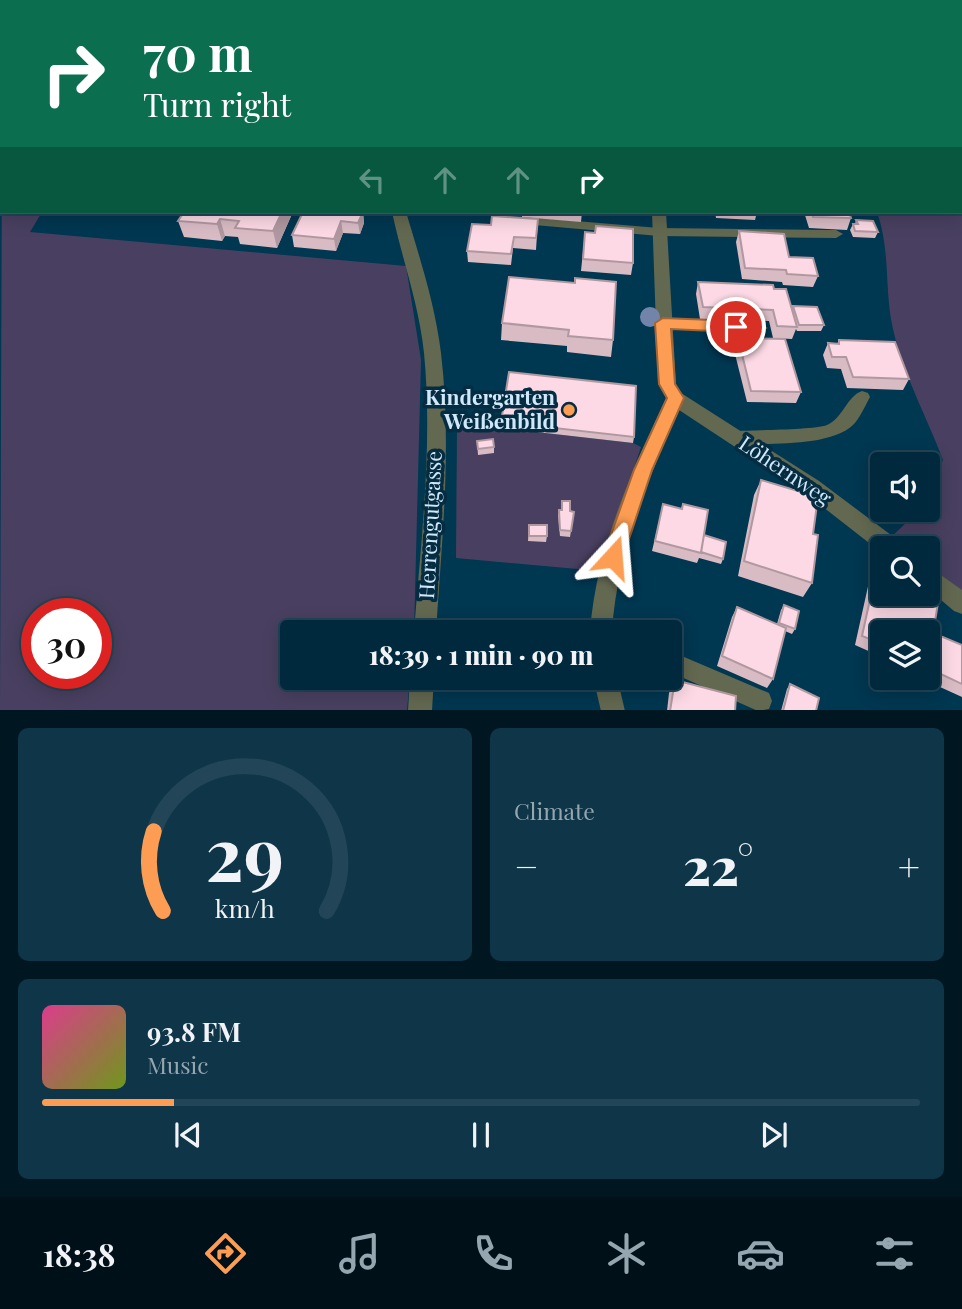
<!DOCTYPE html>
<html lang="en">
<head>
<meta charset="utf-8">
<style>
  body { margin:0; font-family:"Playfair Display",serif; background:#0e3548; color:#f1f3f6; height:100vh; display:flex; flex-direction:column; font-size:26px; white-space:nowrap }
  * { box-sizing:border-box; margin:0 }
  p { font-size:23px; color:#95a6b0 }
  .icon { flex:none; width:38px; height:38px; fill:none; stroke:currentColor; stroke-width:2; stroke-linecap:round; stroke-linejoin:round }
  .map { position:relative; height:710px; overflow:hidden }
  .panel { display:flex; flex-direction:column; gap:18px; padding:18px; background:#001722; flex:1 }
  .panel>* { flex:none }
  .guide { position:absolute; left:0px; top:0px; width:962px; height:214px; box-shadow:0 4px 18px #0003,0 0 0 2px #224557; background:#0b6e4f; color:#fff; overflow:hidden }
  .fabs { position:absolute; left:870px; top:452px; display:grid; gap:14px }
  .fabs a { display:grid; place-items:center; width:70px; height:70px; border-radius:7px; background:#00293d; box-shadow:0 4px 18px #0003,0 0 0 2px #224557; font-size:35px }
  .speed { position:absolute; left:21px; top:598px; display:flex; gap:14px; font-size:35px; font-weight:700; text-align:center }
  .speed>* { display:grid; place-content:center; width:91px; height:91px; border-radius:50%; background:#00293d; box-shadow:0 4px 18px #0003,0 0 0 2px #224557; line-height:1 }
  .speed .limit { border:10px solid #d22; background:#fff; color:#111 }
  .pin { position:absolute; display:grid; place-items:center; width:60px; height:60px; color:#fff; margin:-30px; border:4px solid #fff; border-radius:50%; box-shadow:0 2px 7px #0007 }
  .me { position:absolute; width:77px; margin:-38px; rotate:19deg; stroke-linejoin:round; filter:drop-shadow(0 0 5px #0008) }
  .turn { display:flex; align-items:center; gap:24px; height:147px; padding:0 28px; font-size:32px }
  .turn .icon { width:91px; height:91px; stroke-width:2.5 }
  .turn b { display:block; font-size:49px; line-height:60px }
  .lanes { display:flex; align-items:center; height:66px; padding:0 28px; background:#0003; justify-content:center; gap:35px; direction:ltr }
  .lanes .off { opacity:.35 }
  .big { font-size:52px; font-weight:800; line-height:1.1 }
  .panel .card { flex:1; display:flex; flex-direction:column; justify-content:center; gap:10px; min-width:0; padding:0 24px; border-radius:10px; background:#0e3548 }
  .panel .dial { align-items:center; gap:0 }
  .dial svg { height:182px; overflow:visible; fill:none; stroke:#224557; stroke-width:7; stroke-linecap:round; text-anchor:middle }
  .dial text { fill:#f1f3f6; stroke:none }
  .song { display:flex; align-items:center; gap:21px }
  .cover { width:84px; height:84px; border-radius:10px; background:linear-gradient(135deg,hsl(330 70% 55%),hsl(80 70% 35%)) }
  .played { height:7px; border-radius:4px; background:linear-gradient(90deg,#fc9d53 15%,#224557 15%) }
  .keys { display:flex; justify-content:space-around; direction:ltr }
  .heat { display:flex; justify-content:space-between; align-items:center; font-size:38px; direction:ltr }
  .panel .tiles { flex:1; display:grid; gap:18px; grid-template-columns:1fr 1fr }
  .card:last-child { grid-column:span 2 }
  .trip { position:absolute; left:280px; top:620px; width:402px; height:70px; border-radius:7px; background:#00293d; box-shadow:0 4px 18px #0003,0 0 0 2px #224557; font-weight:800; line-height:70px; text-align:center }
  .menu { display:flex; height:112px; justify-content:space-around; align-items:center; background:#001018; color:#95a6b0 }
  .menu .icon { width:49px; height:49px }
  .menu .current { color:#fc9d53 }
  .menu b { font-size:32px; color:#f1f3f6 }
  .map>svg:first-child { display:block }
  .green { fill:#494061; fill-rule:evenodd }
  .lines { fill:none; stroke-linecap:round; stroke-linejoin:round }
  .lane { fill:#636850; fill-rule:evenodd }
  .street { fill:#636850; fill-rule:evenodd }
  .tree { fill:#7284aa }
  .wall { fill:#d9bbc4 }
  .shaded-wall { fill:#b098a0 }
  .building { fill:#fcd9e4; stroke:#b098a0; stroke-width:2 }
  .route { fill:#fc9d53; stroke:#a46636; stroke-width:2 }
  .poi-dot { fill:#fc9d53; stroke:#052c40; stroke-width:2.5 }
  .labels { text-anchor:middle; stroke-width:7; stroke-linejoin:round; paint-order:stroke }
  .poi-label { font-size:21px; font-weight:bold; fill:#d0e9fa; stroke:#052c40; text-anchor:end }
  .street-label { font-size:21px; fill:#d0e9fa; stroke:#052c40 }
</style>
</head>
<body>
<div class="map">
<svg width="962" height="711" viewBox="0 0 962 711">
  <rect width="100%" height="100%" fill="#003751"/>
  <!-- green -->
  <path class="green" d="M2 128V212H42L30 232 406 266 421 360 414 632H292V677H410L407 710H0ZM37 614H96V674H37Z
    M961 190 962 191V596L928 568V548H903L891 537 921 509H928V497L943 460C927 417 903 374 893 329 884 289 891 253 877 212H961Z
    M457 427 501 428 633 443 641 447 600 571 456 558Z"/>
  <g class="lines">
    <!-- lane -->
    <path class="lane" d="M159 0H169L158 2Z
      M696 0H706V2H696Z
      M961 47H962V53H961Z
      M961 84H962V92H961Z
      M528 217 659 228 836 230 843 234 836 238 659 236 523 224 521 221 523 218Z
      M663 318 760 323 768 328 760 333 663 328 655 323Z
      M862 391 868 393 870 397C865 406 860 418 853 425 830 447 768 443 737 445L731 443 728 438 731 433 737 431C756 430 813 430 827 425 843 418 847 396 862 391Z
      M670 651 769 693 772 701 769 709 758 711 670 672Z"/>
    <!-- street -->
    <path class="street" d="M0 0H8L0 4Z
      M280 0H290L291 2H280Z
      M604 0H614L603 2Z
      M943 0H953L954 2H943Z
      M961 7H962V14H961Z
      M961 126H962V134H961Z
      M392 212H406C420 259 435 304 441 353 452 445 442 539 436 632H414C421 540 433 445 424 353 419 304 402 259 392 212Z
      M652 212H666L676 384 681 393 819 481 899 541 902 548H882V553L805 493 679 410C647 482 617 552 612 632H590C596 548 631 474 666 398L658 384Z
      M928 566 962 590V614L954 611 928 589Z
      M410 677H434L432 711H408Z
      M593 677H617L625 711H601Z"/>
  </g>
  <!-- trees -->
  <circle class="tree" cx="650" cy="317" r="10"/>
  <!-- wall -->
  <path class="wall" d="M180 0H205L204 2H181Z
    M566 0H588V2H569L566 1Z
    M628 0H691V2H628Z
    M724 0H771V2H724Z
    M184 212H291L292 214 277 248 240 244 238 237 225 236 222 241 184 237 178 221Z
    M363 212 364 223 360 234 343 233 336 251 294 247 292 235Z
    M522 212H582L581 222 522 217Z
    M631 212H647V214L631 213Z
    M715 212H757L755 220 716 218Z
    M804 212H849L851 218 847 230 809 228Z
    M538 219 536 250 513 248 511 265 468 262 467 251 491 225Z
    M856 220 878 232 875 238 853 237 850 230 853 224H855Z
    M739 231 789 257 818 276 813 287 783 285 782 282 742 279 736 242Z
    M585 232 633 263 631 275 581 271Z
    M509 277 613 340 611 357 567 352V346L501 340 502 323Z
    M698 282 792 309 793 306 824 325 821 331H797L796 329 792 339 773 338 769 321 700 319 696 294Z
    M738 338 801 392 796 403 747 402 734 350Z
    M839 340 909 379 903 390 847 388 841 369 827 368 823 355 828 343 837 344Z
    M501 422 634 437 633 443 501 428Z
    M477 441 494 447V453L478 455Z
    M761 480 813 534 812 583 803 597 738 576 754 495Z
    M562 501 570 511 574 512 570 537 560 536 558 515 559 510H561Z
    M663 504 681 509 683 504 704 535 723 559 721 564 699 558 697 563 652 551Z
    M529 525 547 536 546 542 528 541Z
    M876 572 933 633 962 645V697L918 677H928V632H882V657L855 645 869 582Z
    M784 605 795 629 792 634 785 631 773 679 767 688 717 666 732 617 737 607 777 624 781 610Z
    M675 680 735 711H667L669 693Z
    M790 684 816 711H781L787 689Z"/>
  <!-- shaded-wall -->
  <path class="shaded-wall" d="M135 0H149L148 2H134Z
    M436 0H448V2H435Z
    M282 212H291L292 214 277 248 273 231Z
    M363 212 364 223 360 234 358 223Z
    M220 219 225 236 222 241 217 224Z
    M341 221 343 233 336 251 334 239Z"/>
  <!-- building -->
  <path class="building" d="M98 0H135L134 2H97Z
    M360 0H387L386 2Z
    M404 0H436L435 2H402Z
    M446 0H459L458 2H446Z
    M630 0H665V2H630Z
    M746 0H771V2H746Z
    M961 22H962V35H961Z
    M961 155H962V169H961Z
    M184 212H282L273 231 235 228 239 221 220 219 217 224 178 221Z
    M303 212H363L358 223 341 221 334 239 292 235Z
    M812 212H849L851 218 813 217Z
    M492 216 538 219 536 238 514 237 511 254 467 251 472 224 491 225Z
    M856 220 873 221 878 232 855 231 853 224H858Z
    M596 226 633 229V263L583 259 585 232 595 233Z
    M739 231 784 234 789 257 813 258 818 276 787 274 786 270 745 268Z
    M509 277 575 283V278L616 282 613 340 568 336 569 330 502 323Z
    M698 282 773 285 774 289H786L797 327 777 326 773 310 703 307Z
    M793 306 817 307 824 325H799Z
    M738 338 785 339 801 392 751 391Z
    M839 340 895 342 909 379 853 377 846 357H832L828 343 839 344Z
    M509 372 636 386 634 437 501 422Z
    M493 439 494 447 478 449 477 441Z
    M761 480 818 497 813 534 818 535 812 583 744 561Z
    M562 501H570V511L574 512 571 531 560 530 559 510H562Z
    M663 504 682 509 683 504 708 510 701 553 655 541Z
    M529 525H547V536H529Z
    M704 535 726 542 723 559 701 552Z
    M876 572 882 574V593L928 592 939 597 933 633 962 645V684L928 668V632H882V644L862 636Z
    M784 605 799 611 795 629 779 623Z
    M737 607 786 628 773 679 722 656Z
    M675 680 736 696 735 711H670Z
    M790 684 819 698 816 711H783Z"/>
  <!-- route -->
  <path class="route" d="M663 318 736 321 743 327 736 332 671 329 675 384 684 398 652 470 623 557 620 563 613 566 606 563 603 557 634 470 667 398 659 384 655 323Z"/>
  <!-- markers -->
  <circle class="poi-dot" cx="569" cy="410" r="7"/>
  <g class="labels">
    <!-- poi labels -->
    <g class="poi-label">
      <text x="555" y="405">Kindergarten<tspan x="555" dy="24">Weißenbild</tspan></text>
    </g>
    <!-- street labels -->
    <g class="street-label">
      <text transform="translate(785 471) rotate(34)" y="7">Löhernweg</text>
      <text transform="translate(431 525) rotate(-87)" y="7">Herrengutgasse</text>
    </g>
  </g>
</svg>
<div class="fabs">
<a><svg class="icon" aria-label="sound" viewBox="0 0 24 24"><path d="M4 9h4l5-4v14l-5-4H4zM17 9q2 3 0 6"/></svg></a>
<a><svg class="icon" aria-label="search" viewBox="0 0 24 24"><circle cx="10" cy="10" r="6"/><path d="M15 15l6 6"/></svg></a>
<a><svg class="icon" aria-label="layers" viewBox="0 0 24 24"><path d="M12 4l9 5-9 5-9-5zM3 14l9 5 9-5"/></svg></a>
</div>
<div class="speed"><div class="limit">30</div></div>
<div class="pin" style="left:736px;top:327px;background:#d93025"><svg class="icon" aria-label="arrive" viewBox="0 0 24 24"><path d="M6 21V4h12l-3 4 3 4H6"/></svg></div>
<svg class="me" style="left:613px;top:557px" viewBox="-20 -20 40 40"><path d="M0-17L14 15 0 8-14 15z" fill="#fc9d53" stroke="#fff" stroke-width="4"/></svg>
<div class="trip">18:39 · 1 min · 90 m</div>
<div class="guide">
<div class="turn"><svg class="icon" aria-label="right" viewBox="0 0 24 24"><path d="M7 20v-9h11M14 6l5 5-5 5"/></svg><div><b>70 m</b>Turn right</div></div>
<div class="lanes"><svg class="icon off" aria-label="left" viewBox="0 0 24 24"><path d="M17 20v-9H6M10 6l-5 5 5 5"/></svg><svg class="icon off" aria-label="ahead" viewBox="0 0 24 24"><path d="M12 20V5M6 11l6-6 6 6"/></svg><svg class="icon off" aria-label="ahead" viewBox="0 0 24 24"><path d="M12 20V5M6 11l6-6 6 6"/></svg><svg class="icon" aria-label="right" viewBox="0 0 24 24"><path d="M7 20v-9h11M14 6l5 5-5 5"/></svg></div>
</div>
</div>
<section class="panel">
<div class="tiles">
<div class="card dial"><svg viewBox="0 0 100 80">
<path d="M14 69A42 42 0 1 1 86 69"/>
<path d="M14 69A42 42 0 0 1 10 34" stroke="#fc9d53"/>
<text x="50" y="56" font-size="32" font-weight="700">29</text>
<text x="50" y="72" font-size="11">km/h</text>
</svg></div>
<div class="card"><p>Climate</p>
<div class="heat"><a>−</a><b class="big">22°</b><a>+</a></div>
</div>
<div class="card">
<div class="song"><i class="cover"></i><div><b>93.8 FM</b><p>Music</p></div></div>
<div class="played"></div>
<div class="keys"><svg class="icon" aria-label="previous" viewBox="0 0 24 24"><path d="M18 5L8 12l10 7zM5 5v14"/></svg><svg class="icon" aria-label="pause" viewBox="0 0 24 24"><path d="M8 5v14M16 5v14"/></svg><svg class="icon" aria-label="next" viewBox="0 0 24 24"><path d="M6 5l10 7-10 7zM19 5v14"/></svg></div>
</div>
</div>
</section>
<nav class="menu">
<b>18:38</b>
<svg class="icon current" aria-label="directions" viewBox="0 0 24 24"><path d="M12 3l9 9-9 9-9-9zM9 14v-3h6M13 9l2 2-2 2"/></svg>
<svg class="icon" aria-label="music" viewBox="0 0 24 24"><path d="M9 18V5l10-2v13"/><circle cx="6" cy="18" r="3"/><circle cx="16" cy="16" r="3"/></svg>
<svg class="icon" aria-label="phone" viewBox="0 0 24 24"><path d="M5 4h4l2 5-3 2q2 4 5 5l2-3 5 2v4C11 20 4 13 5 4z"/></svg>
<svg class="icon" aria-label="climate" viewBox="0 0 24 24"><path d="M12 3v18M4 7l16 10M4 17L20 7"/></svg>
<svg class="icon" aria-label="car" viewBox="0 0 24 24"><path d="M5 17H2v-5l4-1 3-4h7l3 4 3 1v5h-3M9 17h6M6 11h13"/><circle cx="7" cy="17" r="2"/><circle cx="17" cy="17" r="2"/></svg>
<svg class="icon" aria-label="filters" viewBox="0 0 24 24"><path d="M4 7h16M4 17h16"/><circle cx="9" cy="7" r="2"/><circle cx="15" cy="17" r="2"/></svg>
</nav>
</body>
</html>
